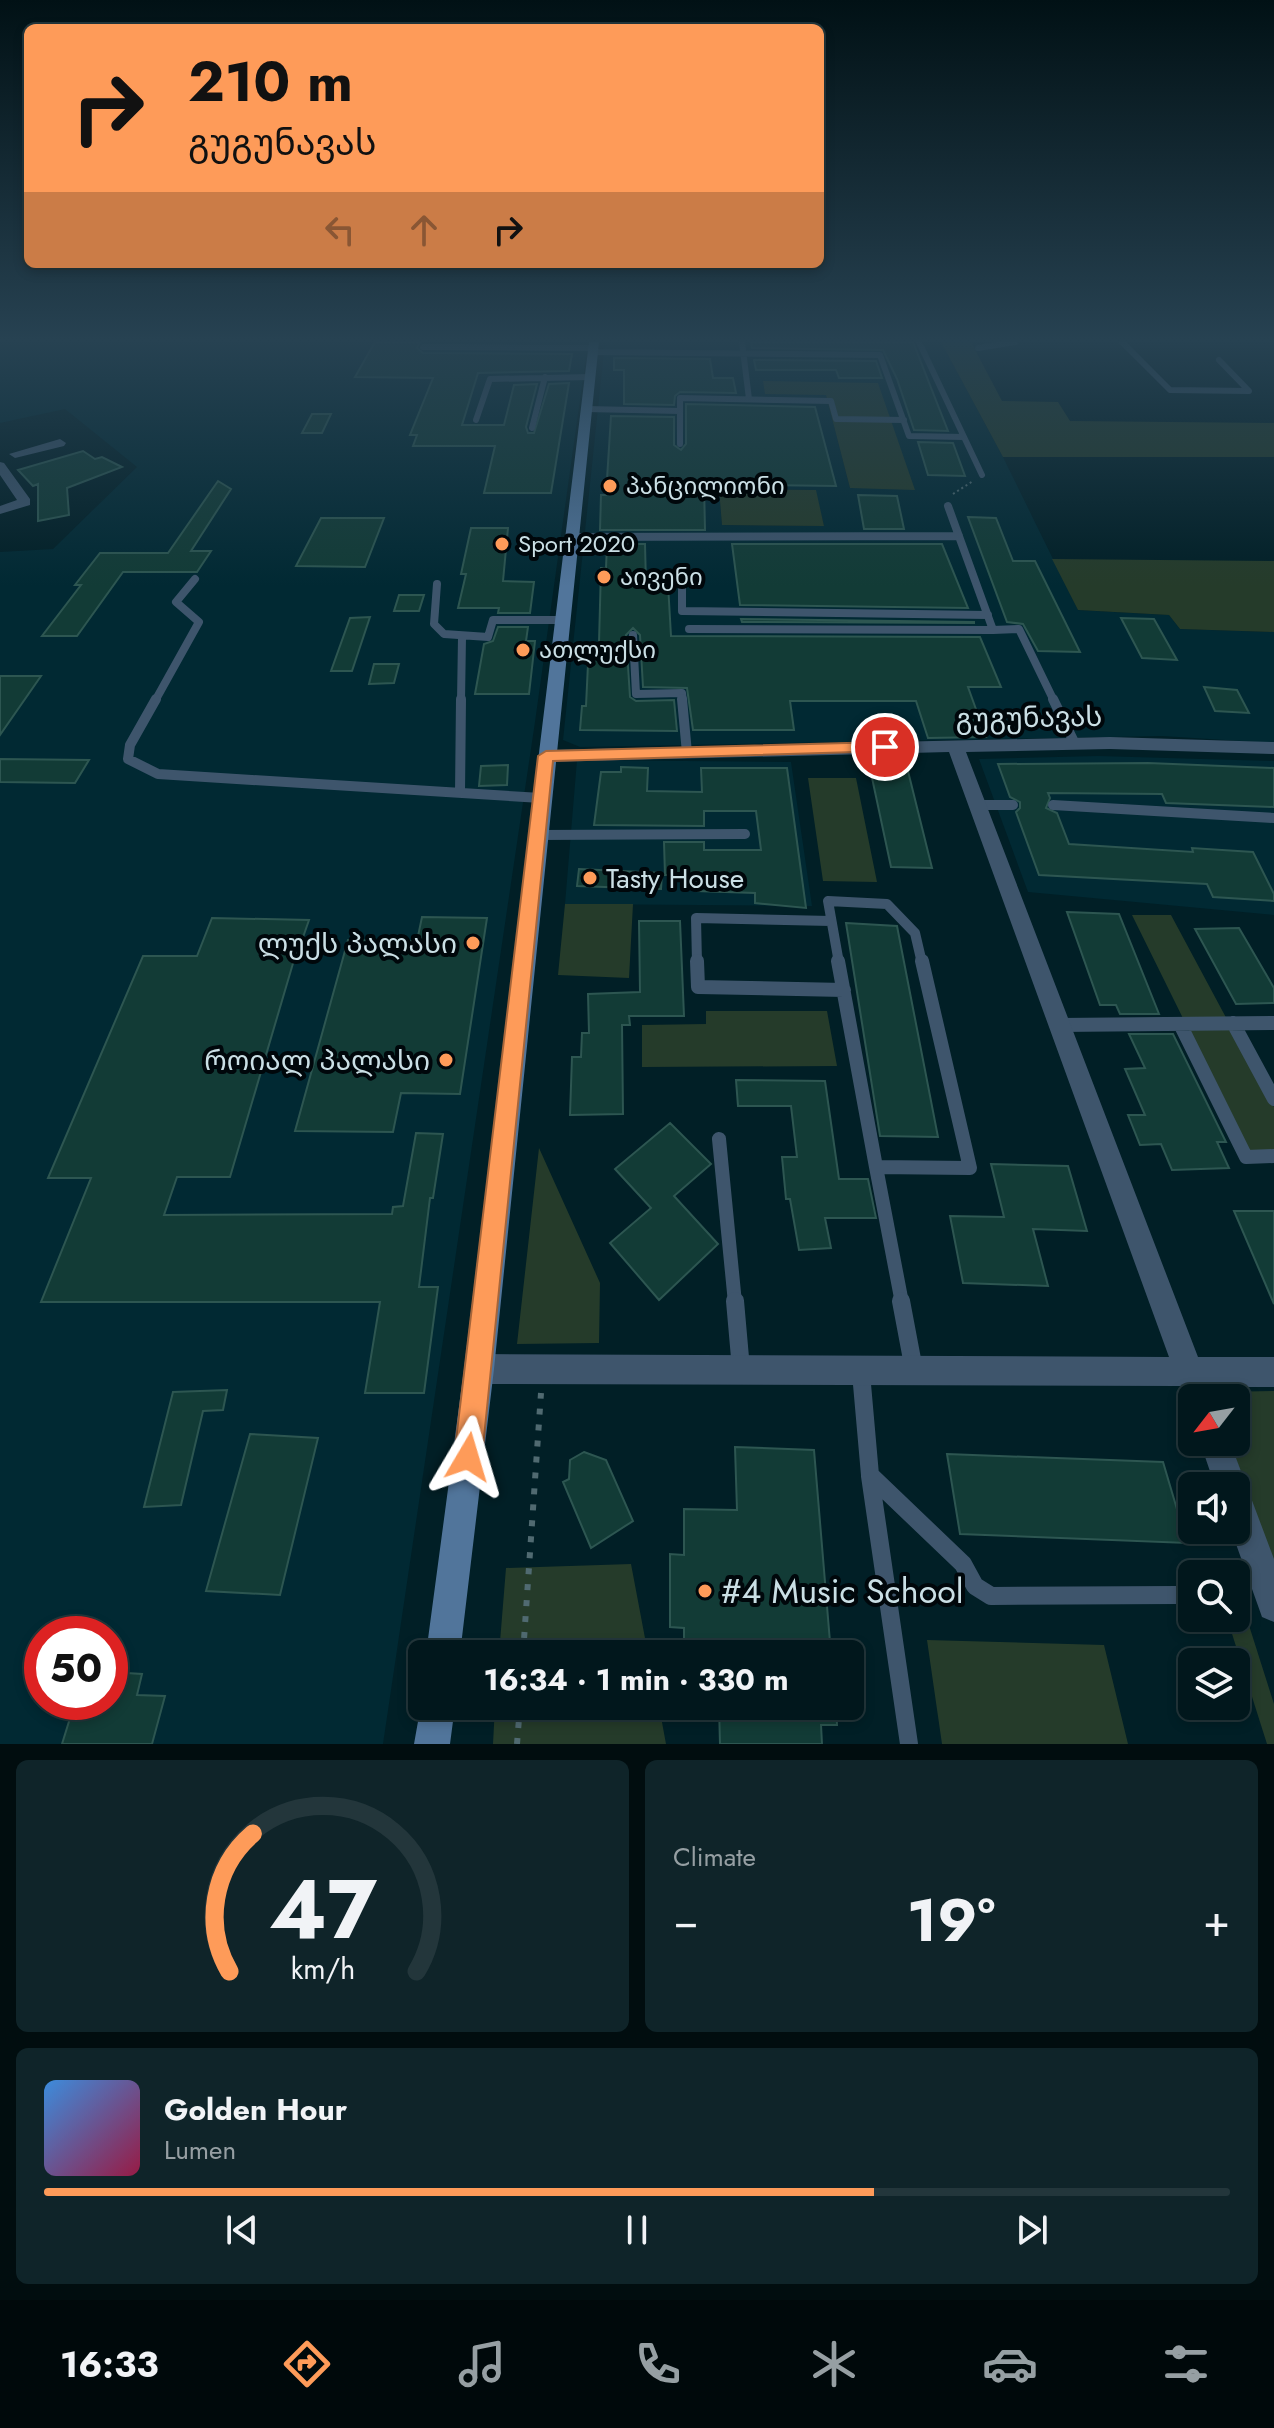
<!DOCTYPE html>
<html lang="en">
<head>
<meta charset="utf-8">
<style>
  body { margin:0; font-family:Jost,"Noto Sans Georgian",sans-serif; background:#0f2429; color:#f1f3f6; height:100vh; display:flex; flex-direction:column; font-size:30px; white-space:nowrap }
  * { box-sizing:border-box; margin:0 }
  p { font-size:26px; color:#969fa3 }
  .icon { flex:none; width:44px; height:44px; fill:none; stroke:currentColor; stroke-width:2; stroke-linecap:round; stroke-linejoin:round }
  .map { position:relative; height:1744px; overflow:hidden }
  .details { display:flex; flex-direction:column; gap:16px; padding:16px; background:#010d0f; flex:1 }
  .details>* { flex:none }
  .top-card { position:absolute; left:24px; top:24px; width:800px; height:244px; border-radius:12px; box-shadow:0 4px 12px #0003,0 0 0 2px #23363b; background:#fe9b59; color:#111; overflow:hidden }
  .needle { width:52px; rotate:239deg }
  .buttons { position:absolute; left:1178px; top:1384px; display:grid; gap:16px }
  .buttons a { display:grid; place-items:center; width:72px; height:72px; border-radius:12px; background:#01171c; box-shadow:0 4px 12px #0003,0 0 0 2px #23363b; font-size:40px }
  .speed { position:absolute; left:24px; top:1616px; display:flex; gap:16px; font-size:40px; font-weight:700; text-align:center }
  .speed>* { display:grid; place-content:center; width:104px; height:104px; border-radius:50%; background:#01171c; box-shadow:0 4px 12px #0003,0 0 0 2px #23363b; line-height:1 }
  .speed .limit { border:12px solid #d22; background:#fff; color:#111 }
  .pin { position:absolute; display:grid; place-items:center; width:68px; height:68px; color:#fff; margin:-34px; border:4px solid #fff; border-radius:50%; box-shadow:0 2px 8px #0007 }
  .me { position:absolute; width:88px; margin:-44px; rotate:7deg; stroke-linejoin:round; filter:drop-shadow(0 0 6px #0008) }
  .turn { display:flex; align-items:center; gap:28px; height:168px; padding:0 32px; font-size:36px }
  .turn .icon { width:104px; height:104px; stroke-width:2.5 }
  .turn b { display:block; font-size:56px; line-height:68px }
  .lanes { display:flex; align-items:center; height:76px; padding:0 32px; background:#0003; justify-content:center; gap:40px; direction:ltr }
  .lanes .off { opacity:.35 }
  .big { font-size:60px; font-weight:700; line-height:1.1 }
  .details .widget { flex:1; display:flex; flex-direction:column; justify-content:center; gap:12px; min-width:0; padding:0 28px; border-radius:12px; background:#0f2429 }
  .details .dial { align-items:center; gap:0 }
  .dial svg { height:208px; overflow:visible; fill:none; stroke:#23363b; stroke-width:7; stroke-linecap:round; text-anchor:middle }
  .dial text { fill:#f1f3f6; stroke:none }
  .song { display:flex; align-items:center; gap:24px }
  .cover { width:96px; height:96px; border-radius:12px; background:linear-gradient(135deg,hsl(210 70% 55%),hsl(340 70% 35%)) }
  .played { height:8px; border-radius:4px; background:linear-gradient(90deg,#fe9b59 70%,#23363b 70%) }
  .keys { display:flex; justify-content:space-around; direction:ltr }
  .heat { display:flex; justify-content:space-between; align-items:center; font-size:44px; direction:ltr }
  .details .tiles { flex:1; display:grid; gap:16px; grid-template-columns:1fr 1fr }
  .widget:last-child { grid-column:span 2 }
  .trip { position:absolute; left:408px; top:1640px; width:456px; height:80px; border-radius:12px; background:#01171c; box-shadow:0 4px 12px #0003,0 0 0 2px #23363b; font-weight:700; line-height:80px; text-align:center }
  .dock { display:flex; height:128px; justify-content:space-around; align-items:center; background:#00090b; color:#969fa3 }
  .dock .icon { width:56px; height:56px }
  .dock .active { color:#fe9b59 }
  .dock b { font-size:36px; color:#f1f3f6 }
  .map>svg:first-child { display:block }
  .built { fill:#012933; fill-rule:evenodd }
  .green { fill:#253b2a }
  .building { fill:#123b36; stroke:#2d5651; stroke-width:2 }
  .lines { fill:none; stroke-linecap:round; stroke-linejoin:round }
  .path-far1 { stroke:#506a71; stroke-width:2; stroke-dasharray:2 3; stroke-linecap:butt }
  .path { stroke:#506a71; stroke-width:6; stroke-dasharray:6 10; stroke-linecap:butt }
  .service-far4 { stroke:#3e556c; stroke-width:6 }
  .service-far3 { stroke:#3e556c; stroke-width:8 }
  .service-far2 { stroke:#3e556c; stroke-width:10 }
  .service-far1 { stroke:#3e556c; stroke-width:14 }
  .service { stroke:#3e556c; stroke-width:18 }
  .minor { fill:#3e556c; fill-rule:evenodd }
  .secondary { fill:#51759b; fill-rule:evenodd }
  .route { fill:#fe9b59; stroke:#a5653a; stroke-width:2 }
  .poi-dot { fill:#fe9b59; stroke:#00070b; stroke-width:3 }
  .labels { text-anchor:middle; stroke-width:8; stroke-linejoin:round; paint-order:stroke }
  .far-poi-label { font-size:24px; fill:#cadfe5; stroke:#00070b; text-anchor:start }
  .street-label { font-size:28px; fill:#cadfe5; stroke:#00070b }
  .poi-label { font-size:28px; fill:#cadfe5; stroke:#00070b; text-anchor:end }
  .near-poi-label { font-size:34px; fill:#cadfe5; stroke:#00070b; text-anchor:start }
</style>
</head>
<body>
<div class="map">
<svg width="1274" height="1744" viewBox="0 0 1274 1744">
  <rect width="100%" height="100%" fill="#011f26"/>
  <!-- built -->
  <path class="built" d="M0 342H588L535 722 383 1744H0V552L53 549 137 467 65 409 0 423ZM42 1634H110V1702H42Z
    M605 342H941L1003 457 1078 610 1169 615 1180 629 1274 632V743L1162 736 580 747 563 740ZM763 382 878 383 850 488 826 395ZM719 489 815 490 824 526 722 525Z
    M1098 756 1274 761V915L1028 892 979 759Z
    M577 760 791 762 812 906 565 904Z"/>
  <!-- green -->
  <path class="green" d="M941 342H971L1002 401 1058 402 1070 421 1274 423V457H1003Z
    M763 381 878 383 915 490 850 488 826 395 765 394Z
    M719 489 816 490 824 526 722 525Z
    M1052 559 1274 561V632L1180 629 1169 615 1078 610Z
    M808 778H856L877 882 823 881Z
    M565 904H633L629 978 558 975Z
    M1132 915H1171L1274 1107V1151L1249 1152Z
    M706 1011H827L837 1066 642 1067V1025L706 1024Z
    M539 1148 600 1283 599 1343 517 1344Z
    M1274 1391V1568L1230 1442H1236V1398H1221L1223 1392Z
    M631 1564 648 1654H499L506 1568Z
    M1236 1597H1240L1274 1704V1744H1267L1227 1618H1236Z
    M927 1640 1104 1645 1128 1744H942Z
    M495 1706H659L666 1744H493Z"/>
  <!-- building -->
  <path class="building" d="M375 342H420L417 348 423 353 572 354 569 371 478 373 462 425H504L514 385 537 384 526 427 528 433H534L549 384 569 383 551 493H484L495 446H413L417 435H410L433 378 355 377Z
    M751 342H913L948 431 914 430 897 379 883 350 752 348Z
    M614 358 710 359 713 378H733L736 393 680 392 675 396 674 405 624 404V370H614Z
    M754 360 876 361 882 378H839L836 370H756Z
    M686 404 815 407 836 486 704 484 705 530H600L601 495H606L611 416 674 417V445L681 450 686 444Z
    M312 414H331L322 433H302Z
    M918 442 953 443 965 476 928 475Z
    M83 451 95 459 102 457 122 467 67 488 69 515 38 521V484L33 486 18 470Z
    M218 481 231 489 191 551H211L197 572H123L77 636H42L81 585H75L100 553H168Z
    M858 495 897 496 904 529H864Z
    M968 517 996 518 1013 561H1035L1080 652 1038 651 1023 624 1007 622Z
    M321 518H384L365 567 296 566Z
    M471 528H508L503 581 534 582 530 613H498L499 608H458L466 574H461Z
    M607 544H645L646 584H668L671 636 980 637 1001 687H968L986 737 928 738 916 701H790L794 730H693L687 688 643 687 640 635 633 628 626 635 630 697 636 701 674 700 677 731 580 730 582 706H586L589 643H599L601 568H606Z
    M732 544H942L968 608 740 605Z
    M399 595H424L419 611H394Z
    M370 617 352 671H331L350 618Z
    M1121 618 1154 619 1177 660 1142 658Z
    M741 619 974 622V623L742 622Z
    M498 627H528L526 641H535L529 694H475L484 644 493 641Z
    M374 664H399L394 683 369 684Z
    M0 676H41L0 735Z
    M1204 687 1237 690 1249 713 1215 711Z
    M0 759 89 760 75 783 0 782Z
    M868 759H905L932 868 891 867Z
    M1148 763 1274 768V807L1166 803 1162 794 1048 793 1050 798 1046 808 1057 813 1069 844 1193 852 1192 848 1253 852 1274 894V901L1213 897 1207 884 1039 875 1016 812 1020 808V802L1010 797 998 764Z
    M508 765 507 785 479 786 481 766Z
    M621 767 648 768 647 791 702 792 701 768H787L806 908 755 903V893L696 891 695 875H665L664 842H704V850H761L756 811H704V826L594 825 601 772H621Z
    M579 869 662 873 661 889 577 886Z
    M1067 912 1119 914 1159 1014H1120L1116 1005H1100Z
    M422 917 487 918 460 1094 401 1093 393 1132 295 1131 348 940 417 941Z
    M212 918 309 920 301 943H299L230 1177H177L164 1215 392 1214 393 1207 403 1206 416 1133 443 1134 433 1198H430L419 1287H438L424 1393H365L380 1302H41L91 1178H48L143 956H197Z
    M639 921H680L684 1016H629L630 1025H622L623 1114 570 1115 572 1057H581L582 1033H589L588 994 640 992Z
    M846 923 897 926 938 1137 880 1136Z
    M1239 928 1274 988V1003L1236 1004 1195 929Z
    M1129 1034H1173L1226 1142H1217L1229 1168 1172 1170 1161 1144 1140 1145 1128 1115H1145L1125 1069 1145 1068Z
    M736 1080 825 1081 839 1179H868L876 1218H825L831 1248 799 1250 790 1199H786L782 1157H797L791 1106H738Z
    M670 1123 711 1164 674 1196 718 1244 659 1300 610 1243 651 1208 615 1169Z
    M991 1164 1068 1166 1087 1231 1033 1229 1048 1286 963 1283 950 1216 1004 1217Z
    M1234 1211H1274V1304Z
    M227 1390 223 1410 203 1411 181 1505 144 1507 173 1392Z
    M250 1434 318 1438 280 1595 206 1591Z
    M735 1447 814 1450 831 1654H684V1628L670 1627V1554L684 1555V1509L737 1510Z
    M584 1452 606 1460 633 1521 591 1548 563 1482 569 1479 570 1460Z
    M947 1454 1163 1462 1187 1543 960 1534Z
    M110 1672 142 1674 137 1695 165 1696 152 1744H62L75 1702H110Z
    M719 1706H836L837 1725H821L822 1744H720Z"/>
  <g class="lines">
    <!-- path-far1 -->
    <path class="path-far1" d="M953 494 973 481"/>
    <!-- path -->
    <path class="path" d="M523 1654 541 1393
      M517 1744 520 1706"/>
    <!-- service-far4 -->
    <path class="service-far4" d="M742 342 749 399
      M1122 342 1170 390 1249 391 1219 360
      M423 347 593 348
      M978 348 1015 342
      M593 352 880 355 909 436 964 437 919 342
      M586 409 680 411V398L831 401 836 419 904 420
      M680 411V444
      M476 420 490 379 590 377
      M532 428 545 377
      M964 437 982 475"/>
    <!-- service-far3 -->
    <path class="service-far3" d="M948 506 993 630 1019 629 1054 701
      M571 537 959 536
      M682 573V611L988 615
      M437 584 434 624 444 634 488 637 493 620H561
      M689 629 993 630
      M633 635 636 694 682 693 683 701
      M155 701 199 622 176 602 195 579
      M461 701 462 637"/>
    <!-- service-far2 -->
    <path class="service-far2" d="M156 699 130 745 128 759 158 774 541 798
      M682 699 687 753
      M1053 699 1075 744
      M460 793 461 699
      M977 805H1013
      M1053 805 1274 818
      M537 835 745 834
      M697 963 696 918 831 921
      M839 963 828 901 887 904 915 933 922 963"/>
    <!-- service-far1 -->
    <path class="service-far1" d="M697 961 698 987 844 990
      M838 961 876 1167
      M1233 1023 1274 1099
      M1180 1024 1246 1157 1274 1156
      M1059 1025 1274 1023
      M719 1139 735 1303
      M876 1167 970 1168 922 961
      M876 1167 902 1303"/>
    <!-- service -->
    <path class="service" d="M735 1301 741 1369
      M901 1301 914 1370
      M861 1373 870 1475 963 1564 975 1586 991 1596 1179 1595
      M870 1476 909 1744"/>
    <!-- minor -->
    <path class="minor" d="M60 439 66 443 64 446 15 458 9 454Z
      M0 462 4 463 30 499V505L0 514V506L17 500 0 475Z
      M1110 737 1274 742V754L1110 749 966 752 1198 1357H1274V1387H1210L1214 1398H1192V1410L1188 1409 1180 1386 479 1384 469 1379 464 1369 469 1359 479 1354 1169 1357 949 752 546 762 537 756 546 750Z
      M1200 1442H1230L1274 1559V1622L1262 1617 1231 1530H1236V1486H1215Z"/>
    <!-- secondary -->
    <path class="secondary" d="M589 342H599L494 1369 460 1654H426L464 1369Z
      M422 1699V1706H455L450 1744H414Z"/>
  </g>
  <!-- sky -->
  <linearGradient id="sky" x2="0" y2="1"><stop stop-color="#011115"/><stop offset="0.58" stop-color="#274252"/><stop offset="1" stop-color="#274252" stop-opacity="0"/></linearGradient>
  <rect width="1274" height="586" fill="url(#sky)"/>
  <!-- route -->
  <path class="route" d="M885 742 891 743V751L553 761 482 1457 478 1467 468 1471 458 1467 454 1457 538 756 546 751Z"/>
  <!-- markers -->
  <g class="poi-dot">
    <circle cx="610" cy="486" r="8"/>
    <circle cx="502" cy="544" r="8"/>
    <circle cx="604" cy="577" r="8"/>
    <circle cx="523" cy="650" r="8"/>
    <circle cx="590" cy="878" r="8"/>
    <circle cx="473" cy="943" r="8"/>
    <circle cx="446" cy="1060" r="8"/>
    <circle cx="705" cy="1591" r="8"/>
  </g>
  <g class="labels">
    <!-- far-poi labels -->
    <g class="far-poi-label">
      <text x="626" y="494">პანცილიონი</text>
      <text x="518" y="552">Sport 2020</text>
      <text x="620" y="585">აივენი</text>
      <text x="539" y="658">ათლუქსი</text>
    </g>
    <!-- street labels -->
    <g class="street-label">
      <text transform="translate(1029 717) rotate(-1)" y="10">გუგუნავას</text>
    </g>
    <!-- poi labels -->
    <g class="poi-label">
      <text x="606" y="888" text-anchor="start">Tasty House</text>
      <text x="457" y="953">ლუქს პალასი</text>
      <text x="430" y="1070">როიალ პალასი</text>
    </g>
    <!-- near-poi labels -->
    <g class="near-poi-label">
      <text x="721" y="1603">#4 Music School</text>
    </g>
  </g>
</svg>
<div class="buttons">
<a><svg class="needle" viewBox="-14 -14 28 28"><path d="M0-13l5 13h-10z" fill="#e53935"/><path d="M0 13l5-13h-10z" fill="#969fa3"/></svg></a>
<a><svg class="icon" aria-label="sound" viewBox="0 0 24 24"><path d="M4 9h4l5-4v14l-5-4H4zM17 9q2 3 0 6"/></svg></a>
<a><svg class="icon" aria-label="search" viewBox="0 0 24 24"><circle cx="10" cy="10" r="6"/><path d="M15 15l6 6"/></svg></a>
<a><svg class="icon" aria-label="layers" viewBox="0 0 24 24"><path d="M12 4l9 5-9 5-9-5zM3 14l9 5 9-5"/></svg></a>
</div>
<div class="speed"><div class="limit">50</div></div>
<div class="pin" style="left:885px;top:747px;background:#d93025"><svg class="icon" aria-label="arrive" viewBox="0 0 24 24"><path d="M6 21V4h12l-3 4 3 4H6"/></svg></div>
<svg class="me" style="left:468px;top:1457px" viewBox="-20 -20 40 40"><path d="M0-17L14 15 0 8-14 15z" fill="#fe9b59" stroke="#fff" stroke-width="4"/></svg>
<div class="trip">16:34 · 1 min · 330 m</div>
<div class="top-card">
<div class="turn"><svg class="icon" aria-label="right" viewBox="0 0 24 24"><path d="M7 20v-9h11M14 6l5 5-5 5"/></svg><div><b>210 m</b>გუგუნავას</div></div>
<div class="lanes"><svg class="icon off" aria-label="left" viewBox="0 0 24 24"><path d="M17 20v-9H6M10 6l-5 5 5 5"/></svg><svg class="icon off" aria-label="ahead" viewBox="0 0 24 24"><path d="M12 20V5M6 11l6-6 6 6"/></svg><svg class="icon" aria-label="right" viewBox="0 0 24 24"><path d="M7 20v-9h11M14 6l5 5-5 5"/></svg></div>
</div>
</div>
<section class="details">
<div class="tiles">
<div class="widget dial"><svg viewBox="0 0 100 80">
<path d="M14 69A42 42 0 1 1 86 69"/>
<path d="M14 69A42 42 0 0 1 23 16" stroke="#fe9b59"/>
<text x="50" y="56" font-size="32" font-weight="700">47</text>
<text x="50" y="72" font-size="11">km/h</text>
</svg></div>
<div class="widget"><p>Climate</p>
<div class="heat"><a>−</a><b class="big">19°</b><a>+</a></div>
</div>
<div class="widget">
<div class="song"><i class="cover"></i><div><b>Golden Hour</b><p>Lumen</p></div></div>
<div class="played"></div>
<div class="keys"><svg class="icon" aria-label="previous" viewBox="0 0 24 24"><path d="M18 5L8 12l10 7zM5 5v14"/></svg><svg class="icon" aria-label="pause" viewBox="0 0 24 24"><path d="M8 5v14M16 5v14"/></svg><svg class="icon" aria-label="next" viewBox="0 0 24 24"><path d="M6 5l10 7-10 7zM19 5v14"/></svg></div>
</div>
</div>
</section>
<nav class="dock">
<b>16:33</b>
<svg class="icon active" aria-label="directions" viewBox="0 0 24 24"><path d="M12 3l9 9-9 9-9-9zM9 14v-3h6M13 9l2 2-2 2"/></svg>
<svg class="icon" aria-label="music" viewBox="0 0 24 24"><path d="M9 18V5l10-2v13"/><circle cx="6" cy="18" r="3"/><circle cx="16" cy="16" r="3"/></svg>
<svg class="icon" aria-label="phone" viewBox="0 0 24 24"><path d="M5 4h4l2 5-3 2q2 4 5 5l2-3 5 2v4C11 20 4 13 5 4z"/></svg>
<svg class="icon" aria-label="climate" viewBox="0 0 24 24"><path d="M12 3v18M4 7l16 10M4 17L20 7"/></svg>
<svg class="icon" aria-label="car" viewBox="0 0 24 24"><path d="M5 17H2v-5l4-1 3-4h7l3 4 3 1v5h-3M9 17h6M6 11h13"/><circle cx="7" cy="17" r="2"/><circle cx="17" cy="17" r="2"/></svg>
<svg class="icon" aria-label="filters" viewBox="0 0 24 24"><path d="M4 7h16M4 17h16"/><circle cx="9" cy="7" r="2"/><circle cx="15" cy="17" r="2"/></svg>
</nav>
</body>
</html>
